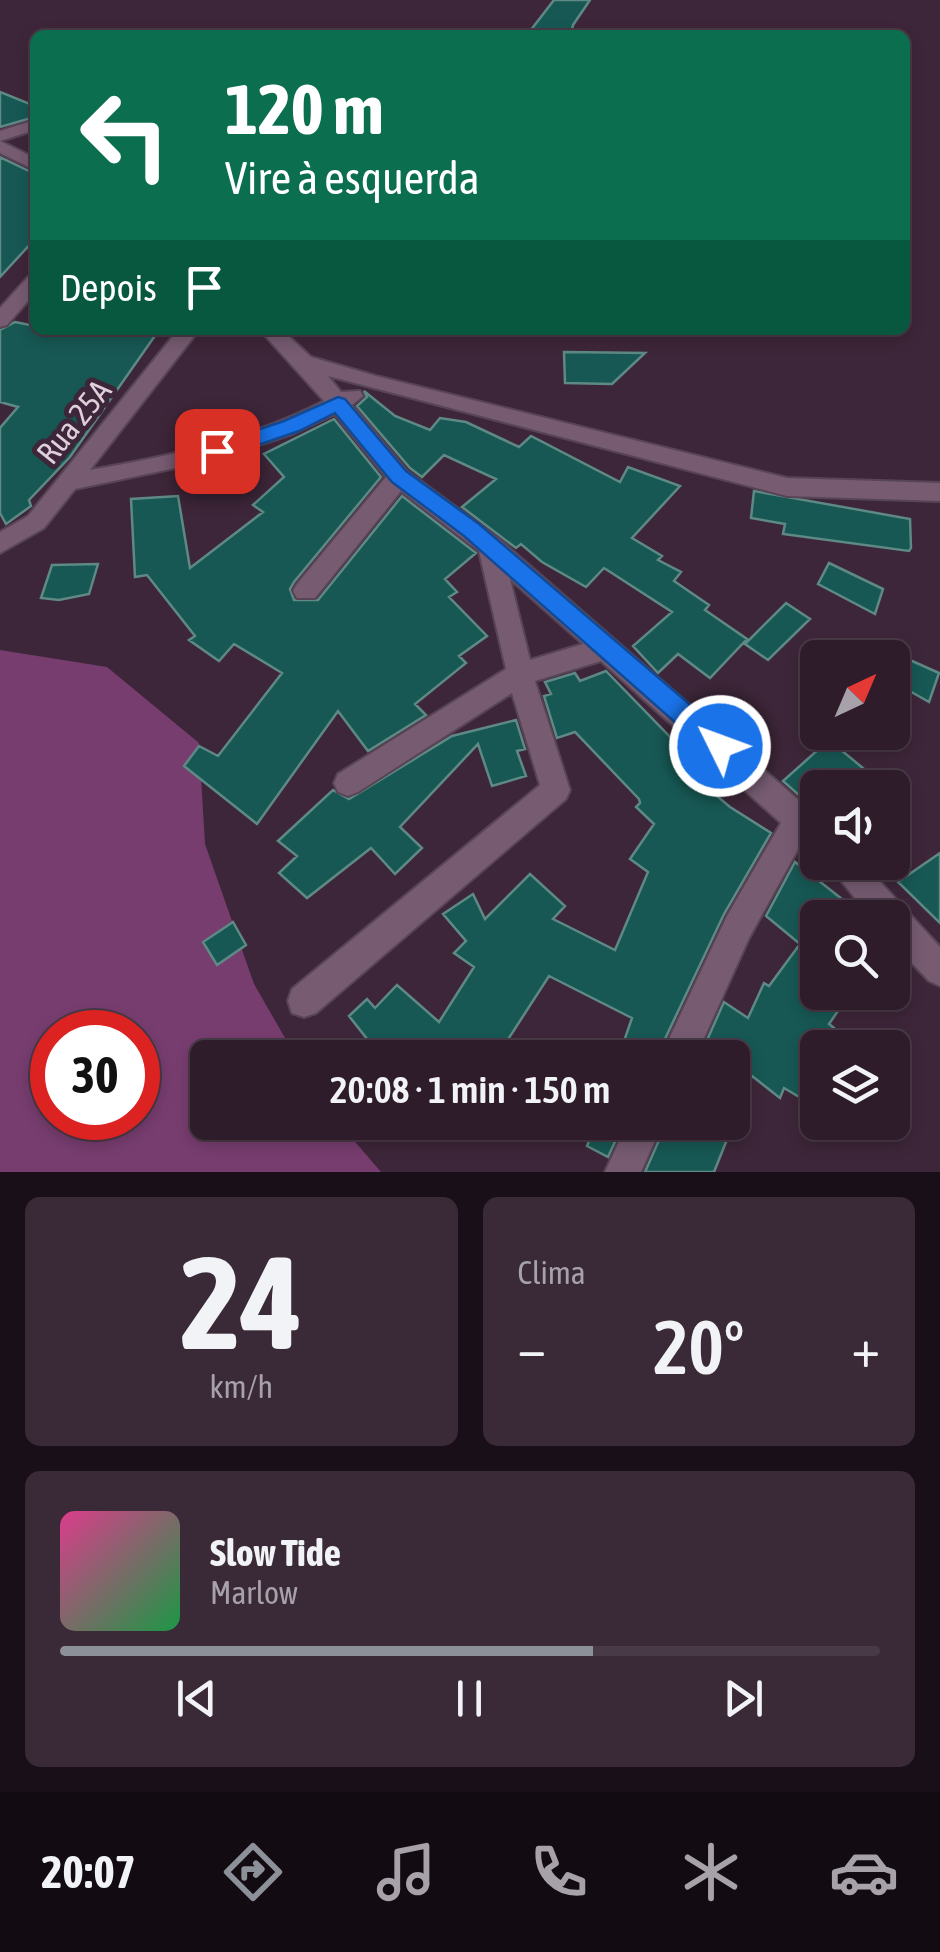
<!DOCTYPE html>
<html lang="pt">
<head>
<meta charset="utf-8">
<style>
  body { margin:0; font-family:"Asap Condensed",sans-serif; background:#3a2937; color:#f1f3f6; height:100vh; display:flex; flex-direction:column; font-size:38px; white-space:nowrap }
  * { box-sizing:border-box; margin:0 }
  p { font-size:32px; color:#a7a1a9 }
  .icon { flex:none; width:55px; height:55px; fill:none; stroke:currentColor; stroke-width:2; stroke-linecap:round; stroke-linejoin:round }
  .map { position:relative; height:1172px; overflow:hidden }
  .sheet { display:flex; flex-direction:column; gap:25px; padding:25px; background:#190f18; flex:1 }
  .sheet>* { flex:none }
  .guide { position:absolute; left:30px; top:30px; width:880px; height:305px; border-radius:15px; box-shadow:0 5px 15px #0003,0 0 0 2px #493a47; background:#0b6e4f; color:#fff; overflow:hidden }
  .needle { width:65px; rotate:44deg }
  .buttons { position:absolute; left:800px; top:640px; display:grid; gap:20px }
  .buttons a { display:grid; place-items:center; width:110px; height:110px; border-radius:15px; background:#2e1c2b; box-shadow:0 5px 15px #0003,0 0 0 2px #493a47; font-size:50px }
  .speed { position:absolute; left:30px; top:1010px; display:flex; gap:20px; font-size:50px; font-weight:700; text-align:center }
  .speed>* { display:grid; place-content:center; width:130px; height:130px; border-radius:50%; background:#2e1c2b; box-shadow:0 5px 15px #0003,0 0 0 2px #493a47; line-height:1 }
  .speed .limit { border:15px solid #d22; background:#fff; color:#111 }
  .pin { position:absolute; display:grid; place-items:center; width:85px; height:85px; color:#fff; margin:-42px; border-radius:20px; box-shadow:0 5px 15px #0006 }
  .me { position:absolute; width:110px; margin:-55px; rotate:312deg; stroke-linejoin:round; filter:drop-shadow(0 0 8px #0008) }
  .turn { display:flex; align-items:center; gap:35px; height:210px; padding:0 30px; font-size:45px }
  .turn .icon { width:130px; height:130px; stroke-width:2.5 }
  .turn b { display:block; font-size:70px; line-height:85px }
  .then { display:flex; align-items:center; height:95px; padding:0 30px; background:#0003; gap:20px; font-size:38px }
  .big { font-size:75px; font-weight:600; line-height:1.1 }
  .sheet .tile { flex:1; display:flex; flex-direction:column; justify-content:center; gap:15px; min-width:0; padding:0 35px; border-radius:15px; background:#3a2937 }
  .sheet .dial { align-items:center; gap:0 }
  .dial b { font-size:130px; line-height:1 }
  .song { display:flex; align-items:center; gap:30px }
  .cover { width:120px; height:120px; border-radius:15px; background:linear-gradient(135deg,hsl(330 70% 55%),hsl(140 70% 35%)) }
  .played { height:10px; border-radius:5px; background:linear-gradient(90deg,#8c9099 65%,#493a47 65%) }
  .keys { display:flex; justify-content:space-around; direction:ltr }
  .heat { display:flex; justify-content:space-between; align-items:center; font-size:55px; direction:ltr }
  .sheet .tiles { flex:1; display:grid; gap:25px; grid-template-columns:1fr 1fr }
  .tile:last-child { grid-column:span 2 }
  .trip { position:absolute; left:190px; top:1040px; width:560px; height:100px; border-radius:15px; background:#2e1c2b; box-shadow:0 5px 15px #0003,0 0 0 2px #493a47; font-weight:600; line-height:100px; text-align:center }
  .dock { display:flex; height:160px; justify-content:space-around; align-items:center; background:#120b11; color:#a7a1a9 }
  .dock .icon { width:70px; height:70px }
  .dock .current { color:#8c9099 }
  .dock b { font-size:45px; color:#f1f3f6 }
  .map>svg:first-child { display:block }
  .forest { fill:#773d6f; fill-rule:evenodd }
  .building { fill:#175854; stroke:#5e8985; stroke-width:2.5 }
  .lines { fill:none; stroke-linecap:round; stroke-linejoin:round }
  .minor-casing { stroke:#574454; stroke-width:4 }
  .minor { fill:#765b71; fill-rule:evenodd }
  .route { fill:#1a73e8; stroke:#114b97; stroke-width:2.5 }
  .labels { text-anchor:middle; stroke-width:10; stroke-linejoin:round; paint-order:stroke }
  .street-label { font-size:32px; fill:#decfdb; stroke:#3d2639 }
</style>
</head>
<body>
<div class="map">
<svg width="940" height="1172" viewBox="0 0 940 1172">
  <rect width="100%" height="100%" fill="#3d2639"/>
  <!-- forest -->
  <path class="forest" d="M0 650 107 667 199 743 205 844 254 984 296 1057 208 1058V1122L339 1123 381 1172H0ZM52 1032H138V1118H52Z"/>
  <!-- building -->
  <path class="building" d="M554 0H590L573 25 571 35H527Z
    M0 92 35 106V117L0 127Z
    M0 157 35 174V239L0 277Z
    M15 322 35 326V330H159L70 457 29 500 31 506 6 524 0 513V428L18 407 0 402V330Z
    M564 352 645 353 612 384 565 383Z
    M364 391 395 416 430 430 440 418 466 422 519 447 531 436 620 482 628 467 680 486 632 538 662 556 658 560 681 572 674 581 709 605 705 610 747 639 710 678 678 654 658 673 633 646 672 612 604 568 586 587 542 562 521 544 516 548 462 507 496 479 444 455 422 477 410 468 357 406 367 397Z
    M334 419 381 477 294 582 290 589 294 600H318L402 496 476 553 445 579 457 592 449 597 487 636 459 656 466 663 415 704 426 715 368 751 338 711 257 824 184 766 199 746 218 756 282 673 234 644 219 661 189 640 195 636 147 575 135 577 131 499 178 496 190 568 263 512 253 505 284 477 264 454Z
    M754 491 910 519 911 548 909 551 783 534 785 524 751 518Z
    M829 563 883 589 875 614 818 584Z
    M98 564 89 594 59 600 41 598 52 565Z
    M786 603 810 619 768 660 745 644Z
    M892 652 939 673 929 702 892 681Z
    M606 671 677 744 680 741 702 761 691 774 730 807 771 833 724 914 656 1058H639L642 1050 624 1041 632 1018 549 976 496 1058H382L349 1016 367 999 375 1008 397 985 439 1022 474 967 454 953 466 941 443 914 473 894 485 919 530 874 565 906 553 919 615 950 648 872 630 859 654 824 636 807 640 803 639 799 575 732 557 738 544 696 551 694 545 682 575 673 580 681Z
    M516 720 525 749 517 751 526 776 492 786 478 744 400 827 422 848 395 874 371 848 307 898 279 873 297 856 278 841 333 790 349 799 452 736Z
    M829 740 887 788H818V812L783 781Z
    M940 853V923L898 882Z
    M795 862 866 918H818V992H851L829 1024 834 1028 826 1048H818V1059L801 1098 784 1088 780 1098 752 1076 732 1120V1058H699L724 1002 748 1018 764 983 769 986 800 944 766 916Z
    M233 922 246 945 217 965 203 942Z
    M597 1122H624L608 1157 587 1146Z
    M667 1122H734L714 1172H645Z"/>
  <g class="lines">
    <defs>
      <path id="minor" d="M35 120V130L0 141 35 158V170L0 153V131Z
        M35 275V293L7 325 0 327V308L28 277Z
        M178 330H199L90 470C171 456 251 439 324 401L260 330H282L311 357 376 376 787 478 940 483V501L787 496 328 376 341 392 360 391 363 396 352 405 407 471 499 539 818 817V851L802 842 749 938 695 1058H660L727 916 781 823 601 661 535 681 570 790 566 799 316 1013 304 1017 292 1013 288 1001 292 989 540 785 512 693 358 792 348 796 338 792 334 783 338 774 506 669 479 551 401 491 315 598H297L293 591 297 584 386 477 335 414 292 434 214 460 75 489 44 528 0 553V532L28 516ZM510 579 583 644 530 660Z
        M826 862H862L940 947V986L929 981 892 942V918H871Z
        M628 1122H663L641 1172H605Z"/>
    </defs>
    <!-- minor casing -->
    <use href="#minor" class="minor-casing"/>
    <!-- minor -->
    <use href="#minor" class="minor"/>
  </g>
  <!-- route -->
  <path class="route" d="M338 397 345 399 406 471 479 524 729 738 732 746 729 754 720 758 711 754 464 536 392 482 335 413 299 431 217 459 207 451 210 446 284 421Z"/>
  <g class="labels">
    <!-- street labels -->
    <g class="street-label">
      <text transform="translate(74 422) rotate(-51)" y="11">Rua 25A</text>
    </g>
  </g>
</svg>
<div class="buttons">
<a><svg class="needle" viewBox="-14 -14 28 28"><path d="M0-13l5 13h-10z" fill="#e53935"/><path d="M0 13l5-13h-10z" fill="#a7a1a9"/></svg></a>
<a><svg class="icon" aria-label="sound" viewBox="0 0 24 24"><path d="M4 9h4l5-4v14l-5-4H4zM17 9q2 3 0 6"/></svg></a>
<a><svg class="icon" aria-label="search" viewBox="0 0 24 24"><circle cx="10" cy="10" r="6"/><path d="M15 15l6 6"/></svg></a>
<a><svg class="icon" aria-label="layers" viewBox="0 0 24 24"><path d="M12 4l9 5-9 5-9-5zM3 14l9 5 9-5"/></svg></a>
</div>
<div class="speed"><div class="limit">30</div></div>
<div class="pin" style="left:217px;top:451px;background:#d93025"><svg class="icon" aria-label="arrive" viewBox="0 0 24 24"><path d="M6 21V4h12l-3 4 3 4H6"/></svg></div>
<svg class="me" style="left:720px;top:746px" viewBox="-20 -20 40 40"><circle r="17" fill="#1a73e8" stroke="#fff" stroke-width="3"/><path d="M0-11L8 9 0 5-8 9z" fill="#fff"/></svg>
<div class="trip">20:08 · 1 min · 150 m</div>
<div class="guide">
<div class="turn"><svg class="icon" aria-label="left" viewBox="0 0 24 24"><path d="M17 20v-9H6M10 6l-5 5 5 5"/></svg><div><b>120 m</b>Vire à esquerda</div></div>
<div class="then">Depois<svg class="icon" aria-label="arrive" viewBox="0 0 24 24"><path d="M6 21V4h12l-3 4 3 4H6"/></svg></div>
</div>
</div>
<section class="sheet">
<div class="tiles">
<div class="tile dial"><b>24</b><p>km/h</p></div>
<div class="tile"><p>Clima</p>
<div class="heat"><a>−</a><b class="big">20°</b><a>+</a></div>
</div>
<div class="tile">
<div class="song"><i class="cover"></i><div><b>Slow Tide</b><p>Marlow</p></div></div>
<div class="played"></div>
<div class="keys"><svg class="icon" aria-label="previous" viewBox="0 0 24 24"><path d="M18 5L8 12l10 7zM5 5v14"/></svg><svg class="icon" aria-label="pause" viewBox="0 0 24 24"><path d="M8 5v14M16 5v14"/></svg><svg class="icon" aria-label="next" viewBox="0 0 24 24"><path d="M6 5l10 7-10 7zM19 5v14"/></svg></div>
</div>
</div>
</section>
<nav class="dock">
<b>20:07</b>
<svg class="icon current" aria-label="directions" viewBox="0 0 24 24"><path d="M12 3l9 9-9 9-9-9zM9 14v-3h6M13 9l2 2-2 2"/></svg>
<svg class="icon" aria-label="music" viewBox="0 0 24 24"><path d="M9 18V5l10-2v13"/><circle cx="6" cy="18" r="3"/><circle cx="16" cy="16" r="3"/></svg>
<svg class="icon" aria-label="phone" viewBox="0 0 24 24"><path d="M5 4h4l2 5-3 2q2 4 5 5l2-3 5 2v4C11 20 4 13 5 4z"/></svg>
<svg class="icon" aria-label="climate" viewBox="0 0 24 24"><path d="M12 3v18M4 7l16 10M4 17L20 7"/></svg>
<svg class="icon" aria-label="car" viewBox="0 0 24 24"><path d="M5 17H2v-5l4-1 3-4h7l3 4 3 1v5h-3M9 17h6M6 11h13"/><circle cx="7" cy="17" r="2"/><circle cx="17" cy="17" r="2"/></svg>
</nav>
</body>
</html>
